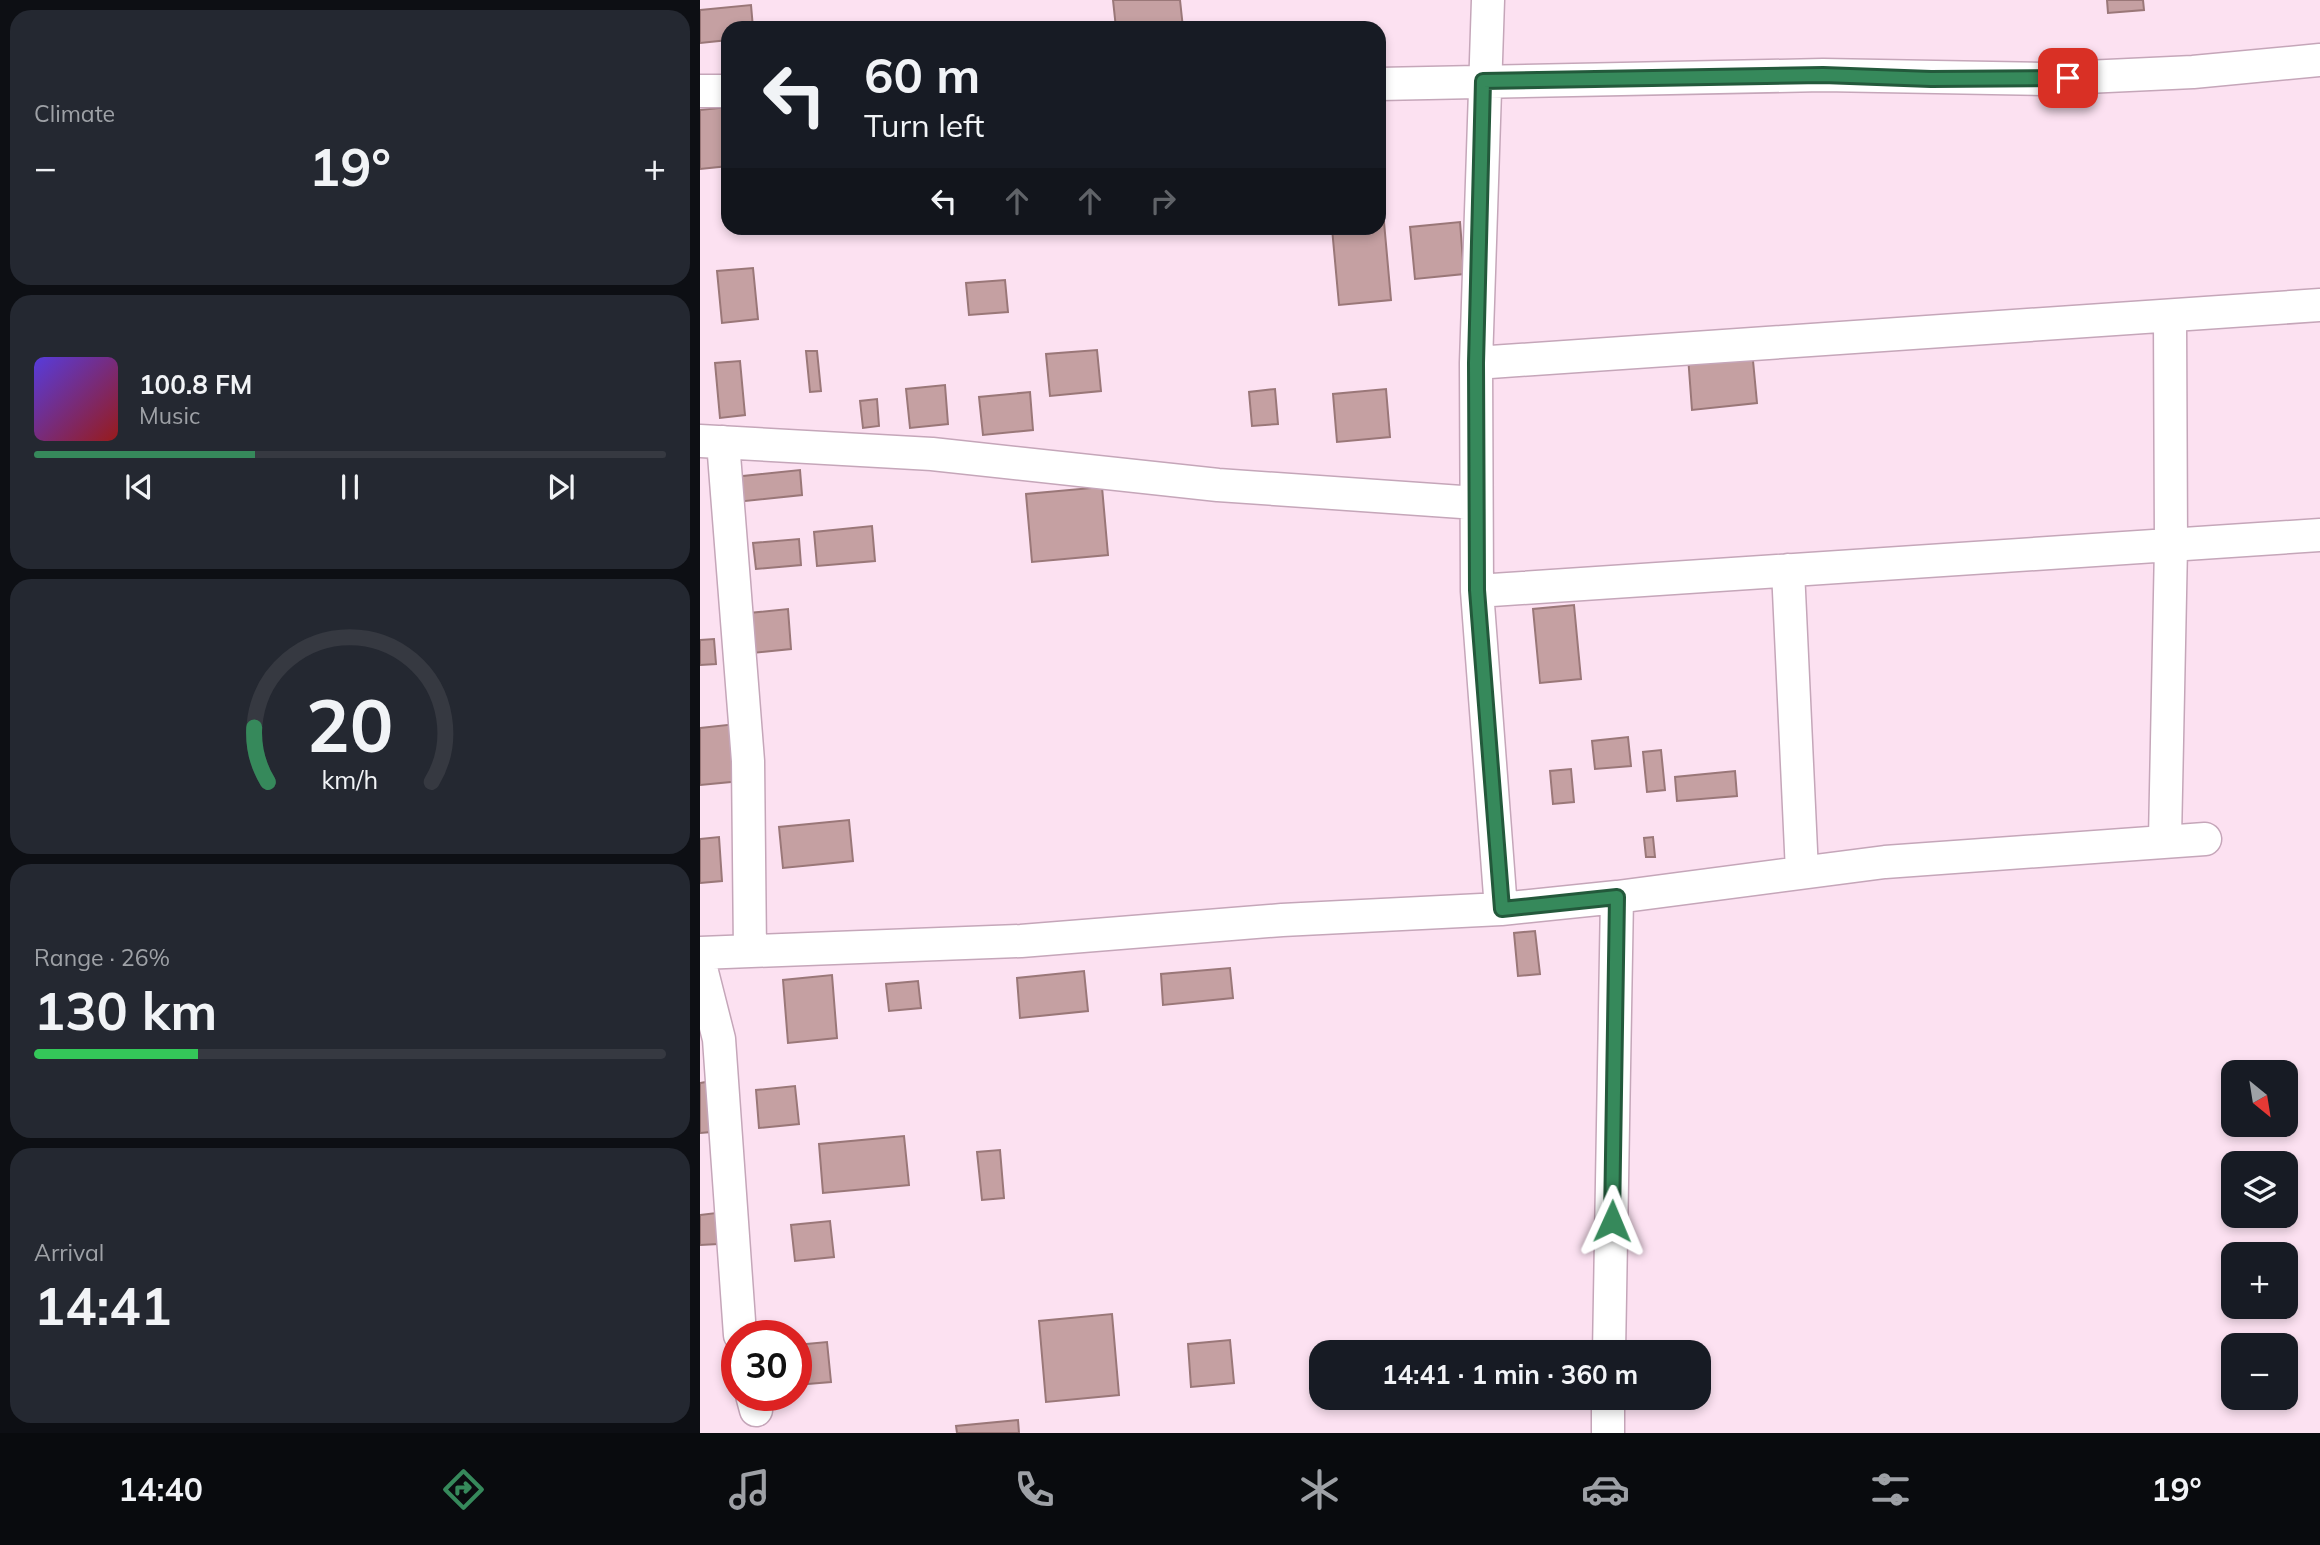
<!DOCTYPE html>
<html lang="en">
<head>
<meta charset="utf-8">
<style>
  body { margin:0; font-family:Mulish,sans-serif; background:#242831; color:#f1f3f6; height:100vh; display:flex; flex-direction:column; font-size:26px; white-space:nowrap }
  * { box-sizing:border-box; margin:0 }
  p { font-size:23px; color:#9ea1a6 }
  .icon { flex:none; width:38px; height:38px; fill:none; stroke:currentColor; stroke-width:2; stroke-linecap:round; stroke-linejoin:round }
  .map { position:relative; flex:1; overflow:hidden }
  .side { display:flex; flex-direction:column; gap:10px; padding:10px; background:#0d0f14; width:700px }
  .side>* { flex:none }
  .top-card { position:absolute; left:21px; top:21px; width:665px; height:214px; border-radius:21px; box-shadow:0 4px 10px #0003; background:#171b24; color:#f1f3f6; overflow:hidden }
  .needle { width:46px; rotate:150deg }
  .controls { position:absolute; left:1521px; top:1060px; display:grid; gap:14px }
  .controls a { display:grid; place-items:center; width:77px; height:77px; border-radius:14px; background:#171b24; box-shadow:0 4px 10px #0003; font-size:35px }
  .speed { position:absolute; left:21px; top:1320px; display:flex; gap:14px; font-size:35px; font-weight:700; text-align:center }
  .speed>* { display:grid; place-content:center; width:91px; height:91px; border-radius:50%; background:#171b24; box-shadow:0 4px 10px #0003; line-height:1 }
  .speed .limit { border:10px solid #d22; background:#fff; color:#111 }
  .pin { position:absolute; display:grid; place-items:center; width:60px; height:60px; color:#fff; margin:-30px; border-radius:14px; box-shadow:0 4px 10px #0006 }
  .me { position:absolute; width:77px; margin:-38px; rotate:1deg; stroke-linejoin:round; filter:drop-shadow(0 0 5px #0008) }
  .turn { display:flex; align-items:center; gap:24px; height:147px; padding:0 28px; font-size:32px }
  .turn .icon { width:91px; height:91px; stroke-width:2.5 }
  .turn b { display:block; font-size:49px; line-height:60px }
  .lanes { display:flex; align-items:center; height:66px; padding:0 28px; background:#0003; justify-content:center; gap:35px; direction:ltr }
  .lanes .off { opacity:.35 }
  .big { font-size:52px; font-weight:700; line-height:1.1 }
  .side .tile { flex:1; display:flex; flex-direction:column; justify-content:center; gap:10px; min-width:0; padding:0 24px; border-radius:21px; background:#242831 }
  .side .dial { align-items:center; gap:0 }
  .dial svg { height:182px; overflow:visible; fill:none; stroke:#363941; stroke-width:7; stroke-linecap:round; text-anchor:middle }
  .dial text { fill:#f1f3f6; stroke:none }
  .song { display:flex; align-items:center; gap:21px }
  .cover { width:84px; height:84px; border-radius:10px; background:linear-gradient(135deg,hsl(250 70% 55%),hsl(0 70% 35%)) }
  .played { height:7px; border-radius:4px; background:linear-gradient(90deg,#36895b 35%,#363941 35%) }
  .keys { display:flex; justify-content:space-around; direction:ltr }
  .heat { display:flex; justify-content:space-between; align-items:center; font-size:38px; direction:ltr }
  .charge { height:10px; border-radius:5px; background:linear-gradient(90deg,#34c759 26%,#363941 0) }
  .trip { position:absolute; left:609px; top:1340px; width:402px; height:70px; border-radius:21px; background:#171b24; box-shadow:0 4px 10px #0003; font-weight:700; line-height:70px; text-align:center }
  .tab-bar { display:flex; height:112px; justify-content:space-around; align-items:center; background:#090b0e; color:#9ea1a6 }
  .tab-bar .icon { width:49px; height:49px }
  .tab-bar .selected { color:#36895b }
  .tab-bar b { font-size:32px; color:#f1f3f6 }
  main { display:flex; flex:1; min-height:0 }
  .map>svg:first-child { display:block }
  .building { fill:#c5a0a2; stroke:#9a7778; stroke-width:2 }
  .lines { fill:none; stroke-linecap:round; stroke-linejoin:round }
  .minor-casing { stroke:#c5a6b9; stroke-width:35 }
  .minor { stroke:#fff; stroke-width:32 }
  .route-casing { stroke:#23593b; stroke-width:18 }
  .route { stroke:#36895b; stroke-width:12 }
</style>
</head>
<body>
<main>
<section class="side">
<div class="tile"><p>Climate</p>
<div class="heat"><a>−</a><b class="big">19°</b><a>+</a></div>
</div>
<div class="tile">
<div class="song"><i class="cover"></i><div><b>100.8 FM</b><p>Music</p></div></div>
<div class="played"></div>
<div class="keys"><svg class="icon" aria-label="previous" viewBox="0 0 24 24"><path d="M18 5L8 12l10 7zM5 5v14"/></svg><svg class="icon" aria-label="pause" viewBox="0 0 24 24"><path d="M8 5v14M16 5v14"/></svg><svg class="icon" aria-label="next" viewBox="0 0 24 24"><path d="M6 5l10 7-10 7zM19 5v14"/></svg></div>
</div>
<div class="tile dial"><svg viewBox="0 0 100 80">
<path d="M14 69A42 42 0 1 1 86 69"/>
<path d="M14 69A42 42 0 0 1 8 45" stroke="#36895b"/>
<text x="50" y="56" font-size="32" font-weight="700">20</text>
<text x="50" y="72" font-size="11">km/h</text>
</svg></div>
<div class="tile"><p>Range · 26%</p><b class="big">130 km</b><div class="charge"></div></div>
<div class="tile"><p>Arrival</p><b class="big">14:41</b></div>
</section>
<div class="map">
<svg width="1620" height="1433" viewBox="0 0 1620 1433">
  <rect width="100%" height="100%" fill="#fce1f1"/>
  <!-- building -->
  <path class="building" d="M413 0H480L483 28H416Z
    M1407 0H1443L1444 10 1408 13Z
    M51 5 53 28H28V40L0 43V10Z
    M28 107V166L0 169V110Z
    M684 222 691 300 639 305 632 228H679V223Z
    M760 222 764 274 715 279 710 227Z
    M53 268 58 319 22 323 17 271Z
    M305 280 308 312 269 315 266 283Z
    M397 350 401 391 350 396 346 354Z
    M1052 350 1057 403 992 410 988 356Z
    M106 351H117L121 391 110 392Z
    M40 361 45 415 20 418 15 363Z
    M245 385 248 424 210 428 206 389Z
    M575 389 578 424 552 426 549 392Z
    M686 389 690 437 637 442 633 394Z
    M330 392 333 430 283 435 279 397Z
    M177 399 179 426 163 428 160 401Z
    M100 470 102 495 36 502 34 477Z
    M402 487 408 555 332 562 326 494Z
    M172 526 175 561 117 566 114 532Z
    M99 539 101 565 56 569 53 543Z
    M874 605 881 679 840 683 833 609Z
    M88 609 91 649 53 653 49 613Z
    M14 639 16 664 0 665V640Z
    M36 724 41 781 0 785V728Z
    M928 737 931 766 895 769 892 741Z
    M961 750 965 790 947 792 943 752Z
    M871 769 874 802 853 804 850 771Z
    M1035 771 1037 796 977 801 975 777Z
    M149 820 153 861 83 868 79 827Z
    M19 837 22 881 0 883V839Z
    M953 837 955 857H946L944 838Z
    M835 931 840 974 818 976 814 933Z
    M530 968 533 998 463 1005 461 974Z
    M384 971 388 1011 320 1018 317 978Z
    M132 975 137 1038 88 1043 83 980Z
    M218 981 221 1008 189 1011 186 984Z
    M6 1082 11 1132 0 1133V1083Z
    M95 1086 99 1124 59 1128 56 1090Z
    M204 1136 209 1185 123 1193 119 1144Z
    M300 1150 304 1198 282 1200 277 1152Z
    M16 1213 18 1244 0 1245V1215Z
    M130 1221 134 1257 95 1261 91 1225Z
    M412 1314 419 1395 346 1402 339 1321Z
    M530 1340 534 1383 491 1387 488 1344Z
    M127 1342 131 1382 96 1385V1345Z
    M850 1343 851 1353H829L828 1345Z
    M318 1420 319 1433H257L256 1426Z"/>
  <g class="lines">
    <defs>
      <path id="minor" d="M788 0 776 363 777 591 801 909
        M679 84 1123 75 1343 79 1493 72 1620 60
        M0 91H28
        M776 363 1620 305
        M0 441 232 454 518 485 776 503
        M23 442 48 761 50 951
        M1088 570 1102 872
        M777 591 1620 535
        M1465 839 1471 546 1470 318
        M917 897 1185 862 1505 839
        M0 953 321 941 582 920 801 909 917 897 909 1353
        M0 964 19 1039 40 1335
        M52 1395 56 1410
        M908 1398V1433"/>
    </defs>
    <!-- minor casing -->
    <use href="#minor" class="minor-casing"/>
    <!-- minor -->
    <use href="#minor" class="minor"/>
  </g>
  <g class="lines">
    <defs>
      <path id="route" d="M912 1221 917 897 802 909 777 590 776 363 783 81 1123 75 1231 79 1368 78"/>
    </defs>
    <!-- route casing -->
    <use href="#route" class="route-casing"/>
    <!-- route -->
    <use href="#route" class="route"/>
  </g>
</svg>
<div class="controls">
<a><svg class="needle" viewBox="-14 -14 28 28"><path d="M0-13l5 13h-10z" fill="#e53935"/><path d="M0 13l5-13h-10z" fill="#9ea1a6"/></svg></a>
<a><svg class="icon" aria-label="layers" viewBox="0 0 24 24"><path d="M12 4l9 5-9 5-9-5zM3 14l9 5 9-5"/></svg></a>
<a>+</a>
<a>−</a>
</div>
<div class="speed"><div class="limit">30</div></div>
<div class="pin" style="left:1368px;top:78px;background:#d93025"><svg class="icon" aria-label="arrive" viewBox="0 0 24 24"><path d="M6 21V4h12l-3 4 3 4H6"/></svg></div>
<svg class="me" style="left:912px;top:1221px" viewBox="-20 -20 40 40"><path d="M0-17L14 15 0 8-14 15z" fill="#36895b" stroke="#fff" stroke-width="4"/></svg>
<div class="trip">14:41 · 1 min · 360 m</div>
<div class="top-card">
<div class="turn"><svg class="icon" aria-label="left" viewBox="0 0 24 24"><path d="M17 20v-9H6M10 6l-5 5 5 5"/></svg><div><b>60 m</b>Turn left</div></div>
<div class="lanes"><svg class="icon" aria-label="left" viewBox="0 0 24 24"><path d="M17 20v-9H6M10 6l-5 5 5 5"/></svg><svg class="icon off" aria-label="ahead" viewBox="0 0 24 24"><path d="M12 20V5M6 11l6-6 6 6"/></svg><svg class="icon off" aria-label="ahead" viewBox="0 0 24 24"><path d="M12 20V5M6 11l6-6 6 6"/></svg><svg class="icon off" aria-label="right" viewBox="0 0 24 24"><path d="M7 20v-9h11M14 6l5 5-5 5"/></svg></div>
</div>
</div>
</main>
<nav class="tab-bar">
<b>14:40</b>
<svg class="icon selected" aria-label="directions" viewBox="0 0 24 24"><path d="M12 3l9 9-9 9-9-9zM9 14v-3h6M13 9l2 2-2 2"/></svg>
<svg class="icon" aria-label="music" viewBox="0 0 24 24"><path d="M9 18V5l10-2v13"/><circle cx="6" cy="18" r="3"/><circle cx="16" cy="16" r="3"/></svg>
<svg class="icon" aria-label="phone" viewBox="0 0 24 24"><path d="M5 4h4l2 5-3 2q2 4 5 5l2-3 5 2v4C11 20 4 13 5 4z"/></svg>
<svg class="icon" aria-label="climate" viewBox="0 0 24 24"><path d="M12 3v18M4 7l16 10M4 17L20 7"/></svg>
<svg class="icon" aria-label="car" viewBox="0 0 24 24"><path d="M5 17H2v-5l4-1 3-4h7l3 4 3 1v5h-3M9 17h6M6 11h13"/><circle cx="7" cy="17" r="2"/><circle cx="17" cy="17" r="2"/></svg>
<svg class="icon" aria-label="filters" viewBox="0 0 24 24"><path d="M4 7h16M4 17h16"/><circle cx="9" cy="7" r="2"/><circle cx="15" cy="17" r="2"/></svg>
<b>19°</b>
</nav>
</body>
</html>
